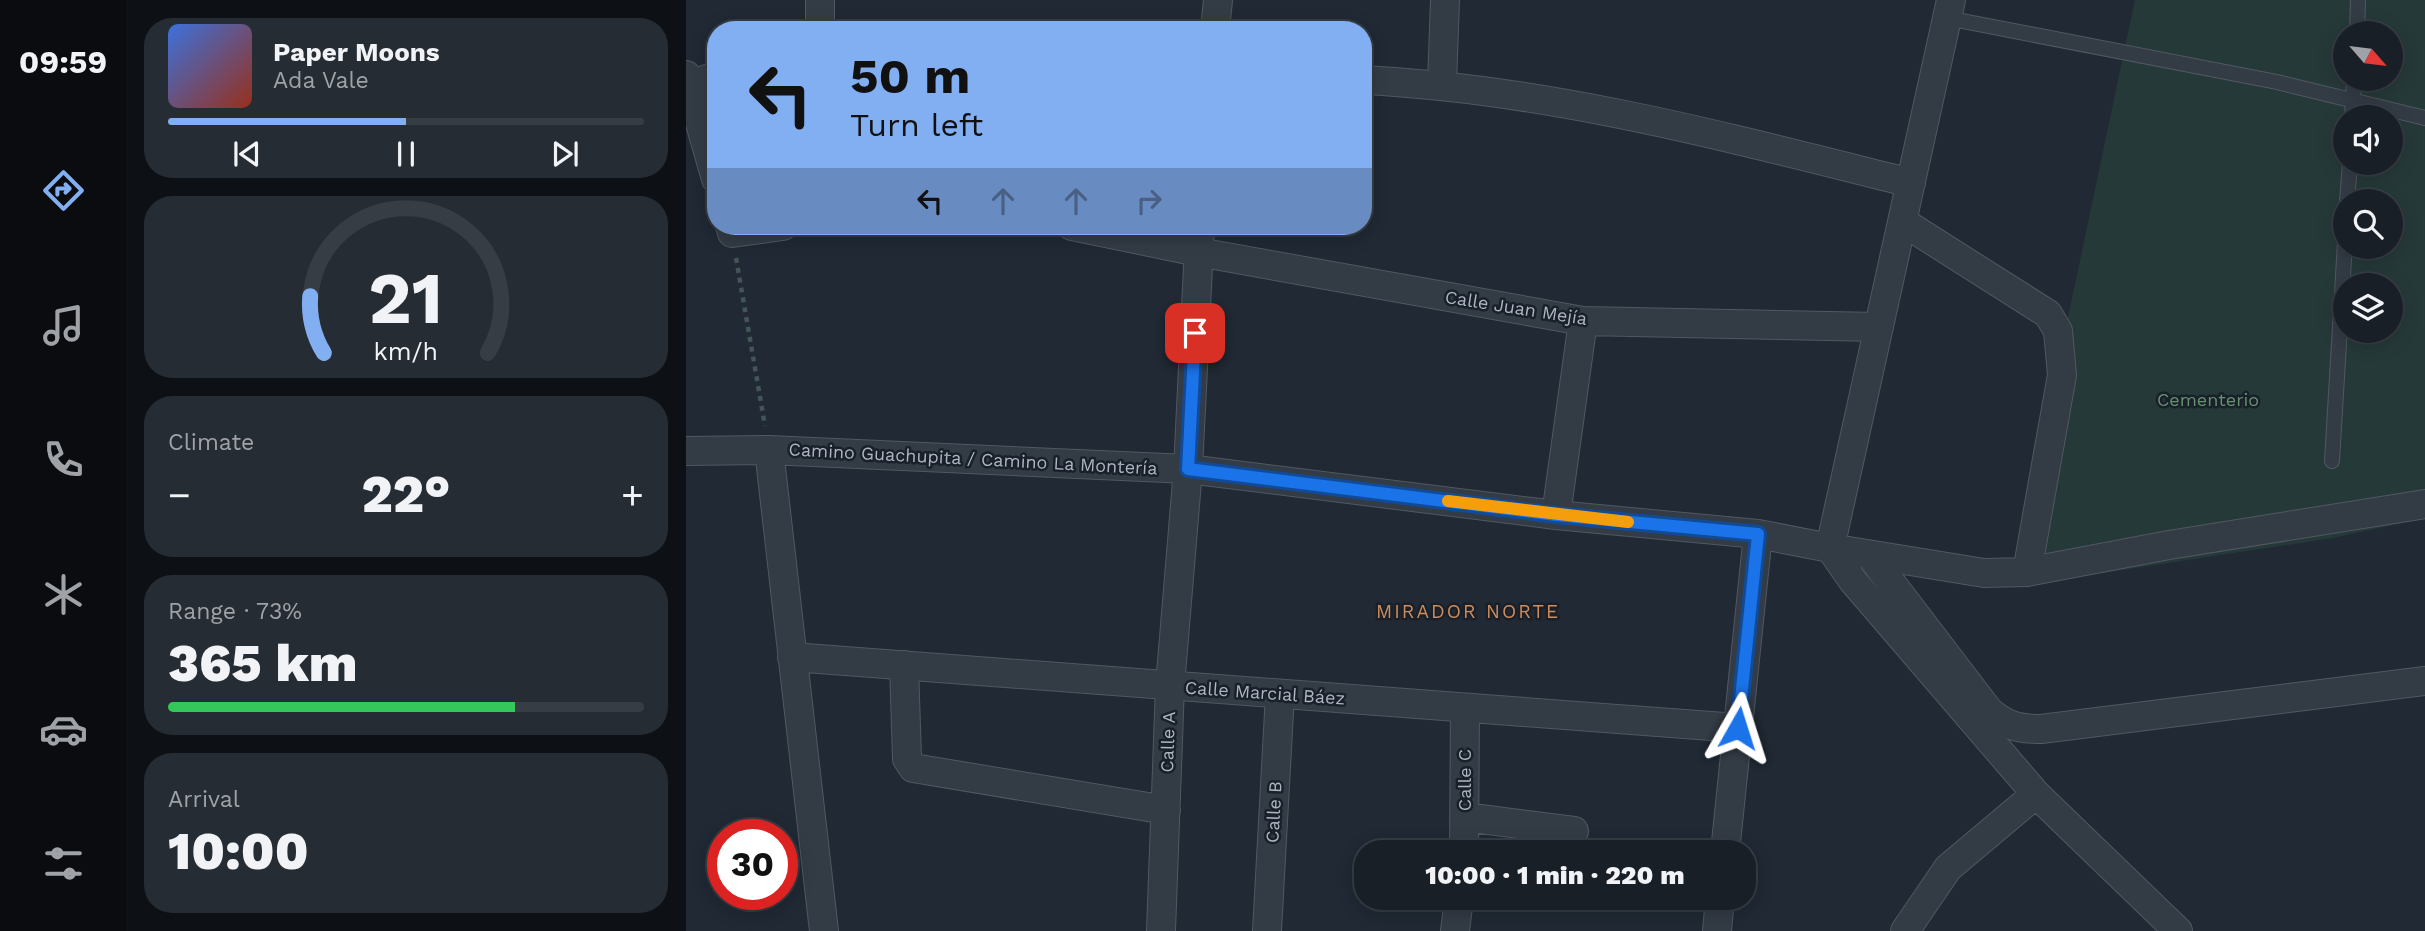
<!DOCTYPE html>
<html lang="en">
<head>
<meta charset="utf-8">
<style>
  body { margin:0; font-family:"Work Sans",sans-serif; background:#252c33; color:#f1f3f6; height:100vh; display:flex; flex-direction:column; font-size:26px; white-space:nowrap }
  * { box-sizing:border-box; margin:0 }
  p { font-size:23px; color:#9fa2a7 }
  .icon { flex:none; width:38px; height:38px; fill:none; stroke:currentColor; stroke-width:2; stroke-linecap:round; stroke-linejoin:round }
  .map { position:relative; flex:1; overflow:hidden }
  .details { display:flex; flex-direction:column; gap:18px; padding:18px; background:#0d1115; width:560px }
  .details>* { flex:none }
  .banner { position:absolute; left:21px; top:21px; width:665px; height:214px; border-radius:28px; box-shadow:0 4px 18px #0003,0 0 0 2px #363d44; background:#82aef2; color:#111; overflow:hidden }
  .needle { width:46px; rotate:118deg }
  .buttons { position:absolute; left:1647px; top:21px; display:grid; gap:14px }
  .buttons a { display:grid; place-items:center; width:70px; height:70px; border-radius:50%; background:#181f27; box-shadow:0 4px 18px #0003,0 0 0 2px #363d44; font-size:35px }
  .speed { position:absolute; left:21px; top:819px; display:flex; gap:14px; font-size:35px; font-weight:700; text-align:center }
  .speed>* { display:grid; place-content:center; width:91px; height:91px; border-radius:50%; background:#181f27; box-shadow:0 4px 18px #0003,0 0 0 2px #363d44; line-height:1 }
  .speed .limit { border:10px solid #d22; background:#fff; color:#111 }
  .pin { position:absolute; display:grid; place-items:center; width:60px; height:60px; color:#fff; margin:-30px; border-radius:14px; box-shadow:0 4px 10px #0006 }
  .me { position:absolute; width:77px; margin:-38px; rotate:6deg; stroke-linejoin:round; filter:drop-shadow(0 0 5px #0008) }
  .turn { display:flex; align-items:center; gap:24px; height:147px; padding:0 28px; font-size:32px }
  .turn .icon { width:91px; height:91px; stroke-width:2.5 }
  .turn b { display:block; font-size:49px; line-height:60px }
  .lanes { display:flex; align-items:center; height:66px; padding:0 28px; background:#0003; justify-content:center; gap:35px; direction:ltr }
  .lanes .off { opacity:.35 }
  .big { font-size:52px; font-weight:800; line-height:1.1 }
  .details .tile { flex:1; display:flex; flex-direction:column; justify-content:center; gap:10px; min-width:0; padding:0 24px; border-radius:28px; background:#252c33 }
  .details .dial { align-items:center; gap:0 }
  .dial svg { height:182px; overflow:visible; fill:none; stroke:#363d44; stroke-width:7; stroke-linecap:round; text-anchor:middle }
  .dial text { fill:#f1f3f6; stroke:none }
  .song { display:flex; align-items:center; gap:21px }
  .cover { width:84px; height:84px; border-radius:10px; background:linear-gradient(135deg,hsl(220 70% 55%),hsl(10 70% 35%)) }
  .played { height:7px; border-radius:4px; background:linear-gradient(90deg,#82aef2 50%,#363d44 50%) }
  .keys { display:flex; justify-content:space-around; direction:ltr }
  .heat { display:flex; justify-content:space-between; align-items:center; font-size:38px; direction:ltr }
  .charge { height:10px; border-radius:5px; background:linear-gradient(90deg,#34c759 73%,#363d44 0) }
  .trip { position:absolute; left:668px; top:840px; width:402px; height:70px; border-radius:28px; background:#181f27; box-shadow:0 4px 18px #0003,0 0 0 2px #363d44; font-weight:800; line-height:70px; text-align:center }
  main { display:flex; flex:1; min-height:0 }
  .dock { display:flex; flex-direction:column; width:126px; justify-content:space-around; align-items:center; background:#0a0c10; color:#9fa2a7 }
  .dock .icon { width:49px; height:49px }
  .dock .current { color:#82aef2 }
  .dock b { font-size:32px; color:#f1f3f6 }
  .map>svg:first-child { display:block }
  .green { fill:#263939; fill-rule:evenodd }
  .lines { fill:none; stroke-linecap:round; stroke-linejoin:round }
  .service-casing { stroke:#515863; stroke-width:16 }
  .minor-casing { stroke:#515863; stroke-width:30 }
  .path { stroke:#435557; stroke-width:4.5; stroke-dasharray:5 5; stroke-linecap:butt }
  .service { stroke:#333b45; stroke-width:14 }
  .minor { stroke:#333b45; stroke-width:28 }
  .route-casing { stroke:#114b97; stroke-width:18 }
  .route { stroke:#1a73e8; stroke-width:12 }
  .slow { stroke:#f59e0b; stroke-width:12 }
  .labels { text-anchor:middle; stroke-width:5; stroke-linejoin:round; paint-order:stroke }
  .street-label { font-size:18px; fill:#adb5c2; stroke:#192029 }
  .park-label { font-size:18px; fill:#669170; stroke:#192029 }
  .neighbourhood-label { font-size:19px; letter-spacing:2px; fill:#cd8d5d; stroke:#192029 }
</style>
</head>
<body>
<main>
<nav class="dock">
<b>09:59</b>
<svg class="icon current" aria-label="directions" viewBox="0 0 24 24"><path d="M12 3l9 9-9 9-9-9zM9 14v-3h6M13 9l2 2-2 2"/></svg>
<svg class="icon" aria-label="music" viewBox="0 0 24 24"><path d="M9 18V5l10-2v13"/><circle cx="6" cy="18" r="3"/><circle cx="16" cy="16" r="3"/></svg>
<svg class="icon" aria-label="phone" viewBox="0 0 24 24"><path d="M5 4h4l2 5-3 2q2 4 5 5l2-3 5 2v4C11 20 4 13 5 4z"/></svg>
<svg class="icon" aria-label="climate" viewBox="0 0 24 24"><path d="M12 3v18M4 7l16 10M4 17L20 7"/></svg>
<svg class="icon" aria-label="car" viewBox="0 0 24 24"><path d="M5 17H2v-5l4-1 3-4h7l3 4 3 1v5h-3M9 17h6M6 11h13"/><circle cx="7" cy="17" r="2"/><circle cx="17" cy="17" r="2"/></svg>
<svg class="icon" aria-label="filters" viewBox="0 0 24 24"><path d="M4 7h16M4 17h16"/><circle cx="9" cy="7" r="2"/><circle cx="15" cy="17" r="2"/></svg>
</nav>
<section class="details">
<div class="tile">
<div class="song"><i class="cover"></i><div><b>Paper Moons</b><p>Ada Vale</p></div></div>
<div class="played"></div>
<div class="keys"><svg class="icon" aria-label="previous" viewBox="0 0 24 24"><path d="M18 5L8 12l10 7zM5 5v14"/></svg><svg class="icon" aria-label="pause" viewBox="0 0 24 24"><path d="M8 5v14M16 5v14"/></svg><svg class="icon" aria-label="next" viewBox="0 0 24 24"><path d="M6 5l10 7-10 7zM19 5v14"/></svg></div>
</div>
<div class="tile dial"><svg viewBox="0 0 100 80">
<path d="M14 69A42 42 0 1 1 86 69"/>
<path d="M14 69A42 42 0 0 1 8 44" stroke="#82aef2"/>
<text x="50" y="56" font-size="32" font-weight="700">21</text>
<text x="50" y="72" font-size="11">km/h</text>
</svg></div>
<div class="tile"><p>Climate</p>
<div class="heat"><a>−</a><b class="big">22°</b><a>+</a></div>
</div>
<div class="tile"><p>Range · 73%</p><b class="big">365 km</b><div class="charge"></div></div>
<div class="tile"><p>Arrival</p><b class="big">10:00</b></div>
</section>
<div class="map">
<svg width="1739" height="931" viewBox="0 0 1739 931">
  <rect width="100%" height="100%" fill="#202934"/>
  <!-- green -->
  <path class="green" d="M1449 0H1739V518L1647 538 1325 587ZM1659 33H1704V79H1659ZM1659 117H1704V163H1659ZM1659 201H1704V247H1659ZM1659 285H1704V331H1659Z"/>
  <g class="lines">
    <defs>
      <path id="service" d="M1261 18 1591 82 1739 118
        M1671 33 1672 0
        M1666 117 1668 79
        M1661 201 1664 163
        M1646 461 1659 242"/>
      <path id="minor" d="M1265 0 1144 548 1298 573 1341 572 1483 545 1739 504
        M134 30V0
        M529 30 532 0
        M0 75 30 179
        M677 80C864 89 1044 138 1225 183
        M756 84 759 0
        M0 86 30 76
        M1217 222 1362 314 1372 331 1376 375 1341 572
        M44 226 46 233 97 226
        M386 226 512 252 897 321 1193 327
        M83 450 138 931
        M0 451 83 450 502 469 870 515 1072 534 1144 548 1167 581 1350 794 1492 931
        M870 515 897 321
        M1184 555 1303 711C1320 726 1333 729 1355 729L1739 681
        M106 657 1052 728
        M218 665 221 759 227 768 480 810
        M779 817 888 831
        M778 852 779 708
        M1039 852 1072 534
        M475 931 484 686 502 469 514 226
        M581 931 594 694
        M769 931 773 898
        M1031 931 1034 898
        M1219 931 1262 868 1350 794"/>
    </defs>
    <!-- service casing -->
    <use href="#service" class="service-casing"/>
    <!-- minor casing -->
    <use href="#minor" class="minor-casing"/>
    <!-- path -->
    <path class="path" d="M50 258 79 426"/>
    <!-- service -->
    <use href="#service" class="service"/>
    <!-- minor -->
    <use href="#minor" class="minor"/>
  </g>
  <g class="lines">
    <defs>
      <path id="route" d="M509 333 502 469 870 515 1072 534 1052 728"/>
    </defs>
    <!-- route casing -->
    <use href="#route" class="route-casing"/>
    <!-- route -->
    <use href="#route" class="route"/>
    <!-- slow -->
    <path class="slow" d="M762 501 942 522"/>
  </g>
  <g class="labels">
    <!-- street labels -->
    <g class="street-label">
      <text transform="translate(830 308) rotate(9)" y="6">Calle Juan Mejía</text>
      <text transform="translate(287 459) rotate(3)" y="6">Camino Guachupita / Camino La Montería</text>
      <text transform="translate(579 693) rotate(4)" y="6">Calle Marcial Báez</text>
      <text transform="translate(482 742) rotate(-88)" y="6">Calle A</text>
      <text transform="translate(779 780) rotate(-90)" y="6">Calle C</text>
      <text transform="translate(588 812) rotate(-87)" y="6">Calle B</text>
    </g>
    <!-- park labels -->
    <g class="park-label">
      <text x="1522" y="406">Cementerio</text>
    </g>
    <!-- neighbourhood labels -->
    <g class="neighbourhood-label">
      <text x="782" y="618">MIRADOR NORTE</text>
    </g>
  </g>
</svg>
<div class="buttons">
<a><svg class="needle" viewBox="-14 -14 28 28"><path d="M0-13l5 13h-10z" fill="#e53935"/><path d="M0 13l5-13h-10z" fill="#9fa2a7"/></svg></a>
<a><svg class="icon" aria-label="sound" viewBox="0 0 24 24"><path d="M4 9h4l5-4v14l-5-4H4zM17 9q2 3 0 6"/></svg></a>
<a><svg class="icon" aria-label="search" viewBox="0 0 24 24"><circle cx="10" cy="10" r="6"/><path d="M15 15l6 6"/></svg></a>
<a><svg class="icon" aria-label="layers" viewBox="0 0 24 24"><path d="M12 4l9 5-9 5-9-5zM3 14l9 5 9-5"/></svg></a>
</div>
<div class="speed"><div class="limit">30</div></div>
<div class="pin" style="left:509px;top:333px;background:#d93025"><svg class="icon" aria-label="arrive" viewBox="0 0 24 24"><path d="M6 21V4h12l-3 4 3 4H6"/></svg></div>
<svg class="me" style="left:1052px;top:728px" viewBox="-20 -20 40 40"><path d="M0-17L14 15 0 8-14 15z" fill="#1a73e8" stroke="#fff" stroke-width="4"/></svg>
<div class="trip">10:00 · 1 min · 220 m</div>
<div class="banner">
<div class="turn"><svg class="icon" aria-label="left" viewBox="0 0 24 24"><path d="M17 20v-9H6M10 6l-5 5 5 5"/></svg><div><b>50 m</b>Turn left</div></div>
<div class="lanes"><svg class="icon" aria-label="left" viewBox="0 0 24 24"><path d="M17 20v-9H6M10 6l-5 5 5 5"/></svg><svg class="icon off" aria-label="ahead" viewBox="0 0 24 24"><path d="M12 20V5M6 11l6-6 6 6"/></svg><svg class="icon off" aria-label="ahead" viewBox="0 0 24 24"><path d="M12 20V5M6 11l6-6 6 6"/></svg><svg class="icon off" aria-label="right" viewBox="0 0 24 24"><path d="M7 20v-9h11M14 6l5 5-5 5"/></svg></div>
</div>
</div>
</main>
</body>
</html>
